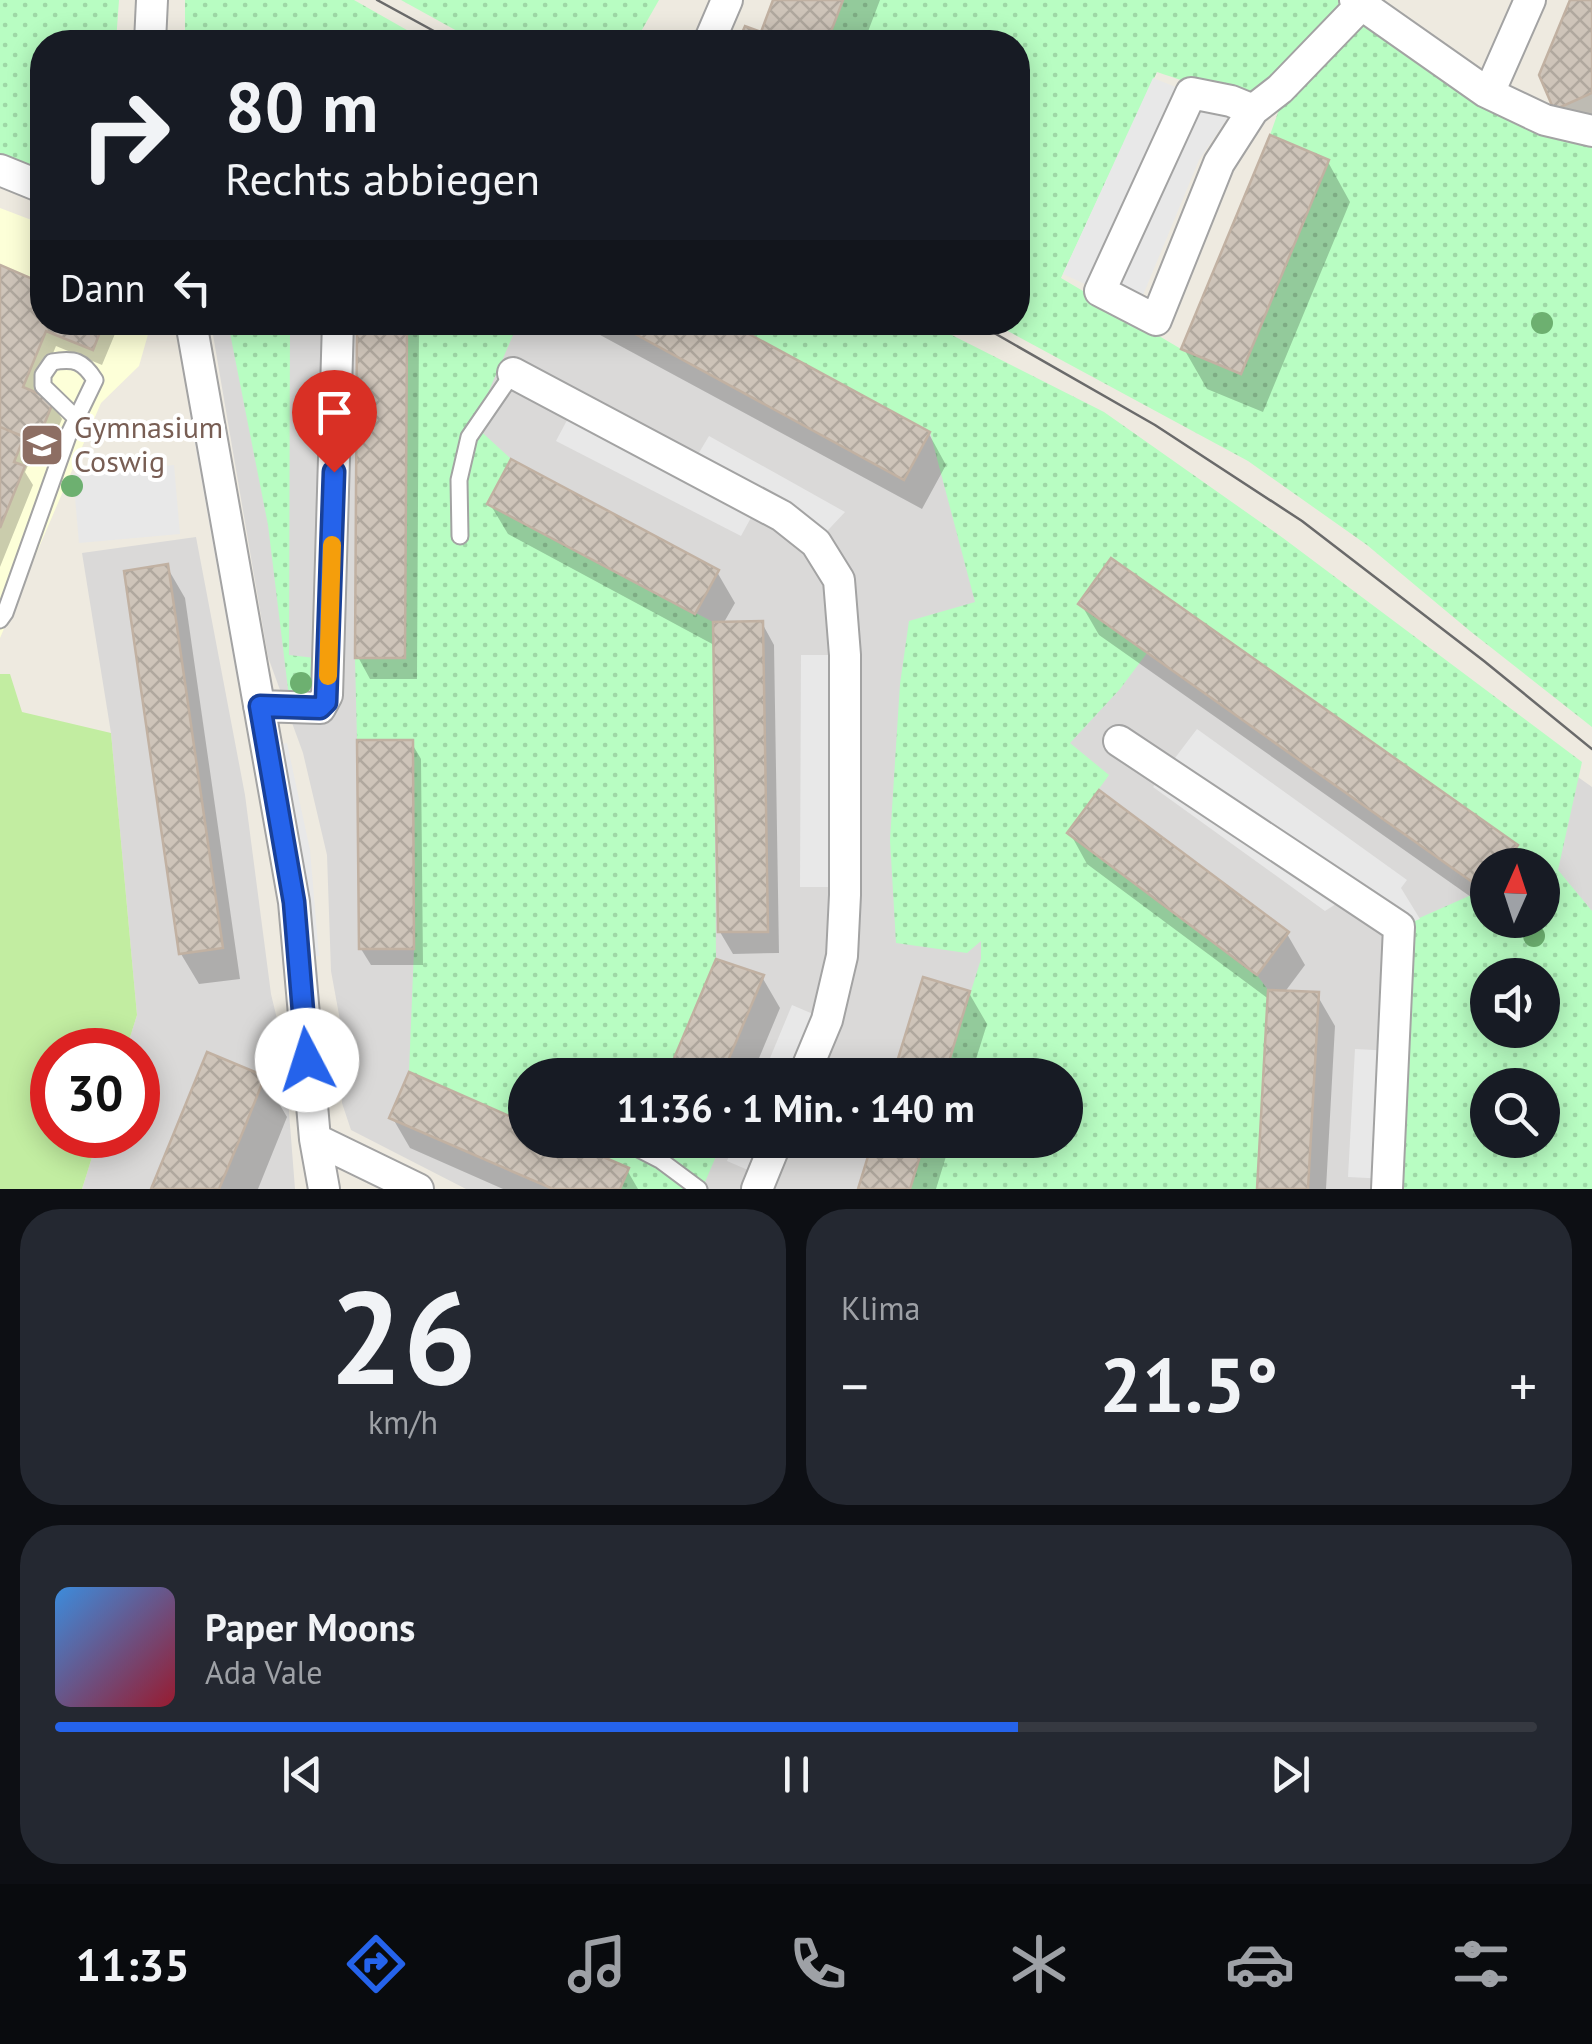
<!DOCTYPE html>
<html lang="de">
<head>
<meta charset="utf-8">
<style>
  body { margin:0; font-family:"PT Sans",sans-serif; background:#242831; color:#f1f3f6; height:100vh; display:flex; flex-direction:column; font-size:38px; white-space:nowrap }
  * { box-sizing:border-box; margin:0 }
  p { font-size:32px; color:#9ea1a6 }
  .icon { flex:none; width:55px; height:55px; fill:none; stroke:currentColor; stroke-width:2; stroke-linecap:round; stroke-linejoin:round }
  .map { position:relative; height:1189px; overflow:hidden }
  .details { display:flex; flex-direction:column; gap:20px; padding:20px; background:#0d0f14; flex:1 }
  .details>* { flex:none }
  .guide { position:absolute; left:30px; top:30px; width:1000px; height:305px; border-radius:40px; box-shadow:0 5px 25px #0003; background:#171b24; color:#f1f3f6; overflow:hidden }
  .needle { width:65px; rotate:3deg }
  .fabs { position:absolute; left:1470px; top:848px; display:grid; gap:20px }
  .fabs a { display:grid; place-items:center; width:90px; height:90px; border-radius:50%; background:#171b24; box-shadow:0 5px 25px #0003; font-size:50px }
  .speed { position:absolute; left:30px; top:1028px; display:flex; gap:20px; font-size:50px; font-weight:700; text-align:center }
  .speed>* { display:grid; place-content:center; width:130px; height:130px; border-radius:50%; background:#171b24; box-shadow:0 5px 25px #0003; line-height:1 }
  .speed .limit { border:15px solid #d22; background:#fff; color:#111 }
  .pin { position:absolute; display:grid; place-items:center; width:85px; height:85px; color:#fff; margin:-102px -42px; border-radius:50% 50% 50% 0; rotate:-45deg; box-shadow:0 0 10px #0007 }
  .pin .icon { rotate:45deg }
  .me { position:absolute; width:110px; margin:-55px; rotate:355deg; stroke-linejoin:round; filter:drop-shadow(0 0 8px #0008) }
  .turn { display:flex; align-items:center; gap:35px; height:210px; padding:0 30px; font-size:45px }
  .turn .icon { width:130px; height:130px; stroke-width:2.5 }
  .turn b { display:block; font-size:70px; line-height:85px }
  .then { display:flex; align-items:center; height:95px; padding:0 30px; background:#0003; gap:20px; font-size:38px }
  .big { font-size:75px; font-weight:700; line-height:1.1 }
  .details .tile { flex:1; display:flex; flex-direction:column; justify-content:center; gap:15px; min-width:0; padding:0 35px; border-radius:40px; background:#242831 }
  .details .dial { align-items:center; gap:0 }
  .dial b { font-size:130px; line-height:1 }
  .song { display:flex; align-items:center; gap:30px }
  .cover { width:120px; height:120px; border-radius:15px; background:linear-gradient(135deg,hsl(210 70% 55%),hsl(350 70% 35%)) }
  .played { height:10px; border-radius:5px; background:linear-gradient(90deg,#2563eb 65%,#363941 65%) }
  .keys { display:flex; justify-content:space-around; direction:ltr }
  .heat { display:flex; justify-content:space-between; align-items:center; font-size:55px; direction:ltr }
  .details .tiles { flex:1; display:grid; gap:20px; grid-template-columns:1fr 1fr }
  .tile:last-child { grid-column:span 2 }
  .trip { position:absolute; left:508px; top:1058px; width:575px; height:100px; border-radius:50px; background:#171b24; box-shadow:0 5px 25px #0003; font-weight:700; line-height:100px; text-align:center }
  .tabs { display:flex; height:160px; justify-content:space-around; align-items:center; background:#090b0e; color:#9ea1a6 }
  .tabs .icon { width:70px; height:70px }
  .tabs .selected { color:#2563eb }
  .tabs b { font-size:45px; color:#f1f3f6 }
  .map>svg:first-child { display:block }
  .residential { fill:#dad9d8; fill-rule:evenodd }
  .education { fill:#fdffd8 }
  .grass { fill:#c2eda1 }
  .park { fill:url(#park-dots); fill-rule:evenodd }
  .parking { fill:#e8e8e8 }
  .shadow { fill:#0003 }
  .building { fill:url(#building-cross-hatch); stroke:#c1b1a2; stroke-width:2.5 }
  .lines { fill:none; stroke-linecap:round; stroke-linejoin:round }
  .lane-casing { stroke:#a3a3a3; stroke-width:19 }
  .street-casing { stroke:#a3a3a3; stroke-width:34 }
  .lane { stroke:#fff; stroke-width:15 }
  .street { stroke:#fff; stroke-width:30 }
  .tram { stroke:#6a6a6a; stroke-width:2.5 }
  .tree { fill:#6db070 }
  .route-casing { stroke:#184099; stroke-width:25 }
  .route { stroke:#2563eb; stroke-width:18 }
  .slow { stroke:#f59e0b; stroke-width:18 }
  .labels { text-anchor:middle; stroke-width:8; stroke-linejoin:round; paint-order:stroke }
  .education-label { font-size:30px; fill:#785e54; stroke:#fff; text-anchor:start }
</style>
</head>
<body>
<div class="map">
<svg width="1592" height="1189" viewBox="0 0 1592 1189">
  <defs>
    <pattern id="park-dots" width="8" height="8" patternUnits="userSpaceOnUse" patternTransform="scale(2.5)"><rect width="8" height="8" fill="#b8fdc2"/><path d="M2 2h.1M6 6h.1" fill="none" stroke="#9ed8a6" stroke-width="1.8" stroke-linecap="round"/></pattern>
    <pattern id="building-cross-hatch" width="8" height="8" patternUnits="userSpaceOnUse" patternTransform="scale(2.5)"><rect width="8" height="8" fill="#cec4b9"/><path d="M0 0l8 8M0 8l8-8" fill="none" stroke="#b0a89e"/></pattern>
  </defs>
  <rect width="100%" height="100%" fill="#eeeae0"/>
  <!-- residential -->
  <path class="residential" d="M211 323H850L1227 528 1592 787V1189H466L351 1130 342 1103 344 1042 331 971 327 855 303 753 268 657ZM1488 865H1542V920H1488ZM1488 975H1542V1030H1488ZM525 1075H1065V1140H525ZM1488 1085H1542V1140H1488Z
    M196 537 245 795 271 994 284 1048 295 1189H82L99 1135H138V1050H126L137 1015 111 733 82 553Z"/>
  <!-- education -->
  <path class="education" d="M0 208 42 224V322L151 324 139 366 101 403 0 638Z"/>
  <!-- grass -->
  <path class="grass" d="M0 674H10L22 712 111 733 137 1015 126 1050H52V1135H99L82 1189H0Z"/>
  <!-- park -->
  <path class="park" d="M0 0H119L116 42H42V170L0 154Z
    M185 0H354L428 42H185Z
    M401 0H659L635 42H477Z
    M843 0H1350L1592 135V727L1470 631 1367 545 1248 461 993 323 1018 322V42H827ZM1157 72C1208 89 1232 99 1287 87L1270 135 1329 160 1241 374 1181 349 1061 278Z
    M228 323H290L289 655 315 658 312 698 289 697 268 525Z
    M407 323H510L514 333 474 425 511 459 488 504 713 622 716 959 667 1075H525V1123L409 1072 414 949 413 740H357L355 658 405 657Z
    M727 323H928L1104 412 1283 538 1582 762 1558 870 1592 911V1189H1387L1399 927 1487 888 1488 920H1542V865H1504L1517 845 1111 558 1079 604 1147 653 1120 689 1070 743 1109 775 1067 833 1257 975 1268 990 1257 1189H910L925 1140H1065V1075H945L981 959V941L967 953 896 943 890 840 900 684 909 621 975 602 930 432ZM1488 975H1542V1030H1488ZM1488 1085H1542V1140H1488Z
    M564 1140H723L702 1189H620Z"/>
  <!-- parking -->
  <path class="parking" d="M1153 78 1191 93 1229 116 1199 160 1141 300 1100 291 1063 274Z
    M574 407 691 466 709 436 845 512 816 543 759 503 741 536 556 441Z
    M189 410 207 411 255 683 238 684Z
    M174 465 180 534 79 543 73 474Z
    M801 655H845L844 887H800Z
    M1197 729 1407 880 1401 888 1420 919 1399 927 1350 895 1325 911 1153 787Z
    M287 743 310 850 319 956 299 958 267 746Z
    M792 1005 827 1020 804 1075H763Z
    M1355 1049 1394 1051 1387 1179 1348 1177Z
    M736 1140H777L762 1176 727 1161Z"/>
  <!-- shadow -->
  <path class="shadow" d="M776 0H880L864 42H741L746 29 762 35Z
    M1573 0H1592V121L1556 109Z
    M1328 162 1350 202 1263 412 1207 389 1184 349Z
    M0 268 42 286V322H114L117 329 102 365 56 346 36 395 52 402 62 419 46 457 34 452 25 472 33 485 0 567Z
    M360 322H419L417 679H370L358 657Z
    M576 322H722L929 434 946 465 922 509Z
    M490 504 717 572 735 603 723 624 762 623 774 645 779 953 733 954 720 932 716 646 508 534Z
    M167 567 185 598 240 979 199 984 181 954Z
    M1081 604 1516 847 1527 865H1488V909L1099 635Z
    M411 742 421 759 423 965H371L361 949Z
    M1070 833 1287 934 1305 965 1284 993 1317 995 1335 1026 1326 1189H1259L1270 1000 1087 864Z
    M762 977 780 1008 752 1075H670Z
    M969 993 987 1024 971 1075H896Z
    M264 1078 287 1117 258 1189H154Z
    M392 1117 525 1126V1140H558L627 1170 638 1189H503L410 1148Z
    M703 1140H725L722 1148Z
    M876 1140H951L936 1189H861Z"/>
  <!-- building -->
  <path class="building" d="M773 0H843L827 42H738L745 26 761 32Z
    M1570 0H1592V93L1554 110 1539 75Z
    M1270 135 1329 160 1241 374 1181 349Z
    M0 265 42 283V322H104L93 350 46 331 23 387 54 400 37 442 0 427Z
    M357 322H407L405 658H355Z
    M613 322H727L930 432 904 480Z
    M0 427 24 437 14 462 25 466 0 528Z
    M511 459 719 570 695 614 487 504Z
    M1111 558 1518 845 1504 865H1488L1485 891 1078 604Z
    M168 564 223 948 179 954 124 571Z
    M763 621 768 932H718L713 622Z
    M357 740H413L414 949H359Z
    M1099 790 1289 932 1257 975 1067 833Z
    M716 959 764 975 722 1075H667Z
    M923 977 970 991 945 1075H893Z
    M1268 990 1319 992 1308 1189H1257Z
    M207 1052 265 1076 244 1129 219 1189H151Z
    M409 1072 525 1123V1140H564L629 1168 620 1189H553L389 1118Z
    M873 1140H925L910 1189H858Z"/>
  <g class="lines">
    <defs>
      <path id="lane" d="M460 536 459 480 469 437 513 373
        M0 620 5 613 68 436 95 380C83 361 75 358 52 362L43 375V386L77 419
        M621 1140 660 1160 699 1189"/>
      <path id="street" d="M1355 0 1486 92 1545 120 1592 131
        M150 42 152 0
        M709 42 727 0
        M1489 93 1530 0
        M1253 110 1231 101 1191 93 1100 291 1156 320 1219 163 1253 110 1280 89 1362 4
        M0 170 42 187
        M191 322 294 902 315 1139 324 1189
        M513 373 782 516 816 543 839 580 845 655V895L842 956 827 1020 804 1075
        M259 706 320 708 327 695 338 322
        M1119 741 1399 927 1387 1189
        M315 1139 418 1189
        M757 1189 777 1140"/>
    </defs>
    <!-- lane casing -->
    <use href="#lane" class="lane-casing"/>
    <!-- street casing -->
    <use href="#street" class="street-casing"/>
    <!-- lane -->
    <use href="#lane" class="lane"/>
    <!-- street -->
    <use href="#street" class="street"/>
    <!-- tram -->
    <path class="tram" d="M377 0 454 42
      M975 322 1155 425 1302 521 1484 661 1592 749"/>
  </g>
  <!-- trees -->
  <g class="tree">
    <circle cx="1542" cy="323" r="11"/>
    <circle cx="72" cy="486" r="11"/>
    <circle cx="301" cy="683" r="11"/>
    <circle cx="1534" cy="936" r="11"/>
  </g>
  <g class="lines">
    <defs>
      <path id="route" d="M307 1060 294 902 260 706 320 708 326 702 334 472"/>
    </defs>
    <!-- route casing -->
    <use href="#route" class="route-casing"/>
    <!-- route -->
    <use href="#route" class="route"/>
    <!-- slow -->
    <path class="slow" d="M328 676 332 545"/>
  </g>
  <!-- icons -->
  <defs>
    <symbol id="school-square" viewBox="-11 -11 22 22"><rect x="-9" y="-9" width="18" height="18" rx="4" fill="#8d6e63" stroke="#fff"/><path d="M0-5L7-2L0 1L-7-2ZM-4 1L0 2.5L4 1V4Q0 6-4 4Z" fill="#fff"/></symbol>
  </defs>
  <g fill-rule="evenodd">
    <use href="#school-square" x="17" y="420" width="50" height="50"/>
  </g>
  <g class="labels">
    <!-- education labels -->
    <g class="education-label">
      <text x="74" y="438">Gymnasium<tspan x="74" dy="34">Coswig</tspan></text>
    </g>
  </g>
</svg>
<div class="fabs">
<a><svg class="needle" viewBox="-14 -14 28 28"><path d="M0-13l5 13h-10z" fill="#e53935"/><path d="M0 13l5-13h-10z" fill="#9ea1a6"/></svg></a>
<a><svg class="icon" aria-label="sound" viewBox="0 0 24 24"><path d="M4 9h4l5-4v14l-5-4H4zM17 9q2 3 0 6"/></svg></a>
<a><svg class="icon" aria-label="search" viewBox="0 0 24 24"><circle cx="10" cy="10" r="6"/><path d="M15 15l6 6"/></svg></a>
</div>
<div class="speed"><div class="limit">30</div></div>
<div class="pin" style="left:334px;top:472px;background:#d93025"><svg class="icon" aria-label="arrive" viewBox="0 0 24 24"><path d="M6 21V4h12l-3 4 3 4H6"/></svg></div>
<svg class="me" style="left:307px;top:1060px" viewBox="-20 -20 40 40"><circle r="19" fill="#fff"/><path d="M0-13L10 11 0 6-10 11z" fill="#2563eb"/></svg>
<div class="trip">11:36 · 1 Min. · 140 m</div>
<div class="guide">
<div class="turn"><svg class="icon" aria-label="right" viewBox="0 0 24 24"><path d="M7 20v-9h11M14 6l5 5-5 5"/></svg><div><b>80 m</b>Rechts abbiegen</div></div>
<div class="then">Dann<svg class="icon" aria-label="left" viewBox="0 0 24 24"><path d="M17 20v-9H6M10 6l-5 5 5 5"/></svg></div>
</div>
</div>
<section class="details">
<div class="tiles">
<div class="tile dial"><b>26</b><p>km/h</p></div>
<div class="tile"><p>Klima</p>
<div class="heat"><a>−</a><b class="big">21.5°</b><a>+</a></div>
</div>
<div class="tile">
<div class="song"><i class="cover"></i><div><b>Paper Moons</b><p>Ada Vale</p></div></div>
<div class="played"></div>
<div class="keys"><svg class="icon" aria-label="previous" viewBox="0 0 24 24"><path d="M18 5L8 12l10 7zM5 5v14"/></svg><svg class="icon" aria-label="pause" viewBox="0 0 24 24"><path d="M8 5v14M16 5v14"/></svg><svg class="icon" aria-label="next" viewBox="0 0 24 24"><path d="M6 5l10 7-10 7zM19 5v14"/></svg></div>
</div>
</div>
</section>
<nav class="tabs">
<b>11:35</b>
<svg class="icon selected" aria-label="directions" viewBox="0 0 24 24"><path d="M12 3l9 9-9 9-9-9zM9 14v-3h6M13 9l2 2-2 2"/></svg>
<svg class="icon" aria-label="music" viewBox="0 0 24 24"><path d="M9 18V5l10-2v13"/><circle cx="6" cy="18" r="3"/><circle cx="16" cy="16" r="3"/></svg>
<svg class="icon" aria-label="phone" viewBox="0 0 24 24"><path d="M5 4h4l2 5-3 2q2 4 5 5l2-3 5 2v4C11 20 4 13 5 4z"/></svg>
<svg class="icon" aria-label="climate" viewBox="0 0 24 24"><path d="M12 3v18M4 7l16 10M4 17L20 7"/></svg>
<svg class="icon" aria-label="car" viewBox="0 0 24 24"><path d="M5 17H2v-5l4-1 3-4h7l3 4 3 1v5h-3M9 17h6M6 11h13"/><circle cx="7" cy="17" r="2"/><circle cx="17" cy="17" r="2"/></svg>
<svg class="icon" aria-label="filters" viewBox="0 0 24 24"><path d="M4 7h16M4 17h16"/><circle cx="9" cy="7" r="2"/><circle cx="15" cy="17" r="2"/></svg>
</nav>
</body>
</html>
